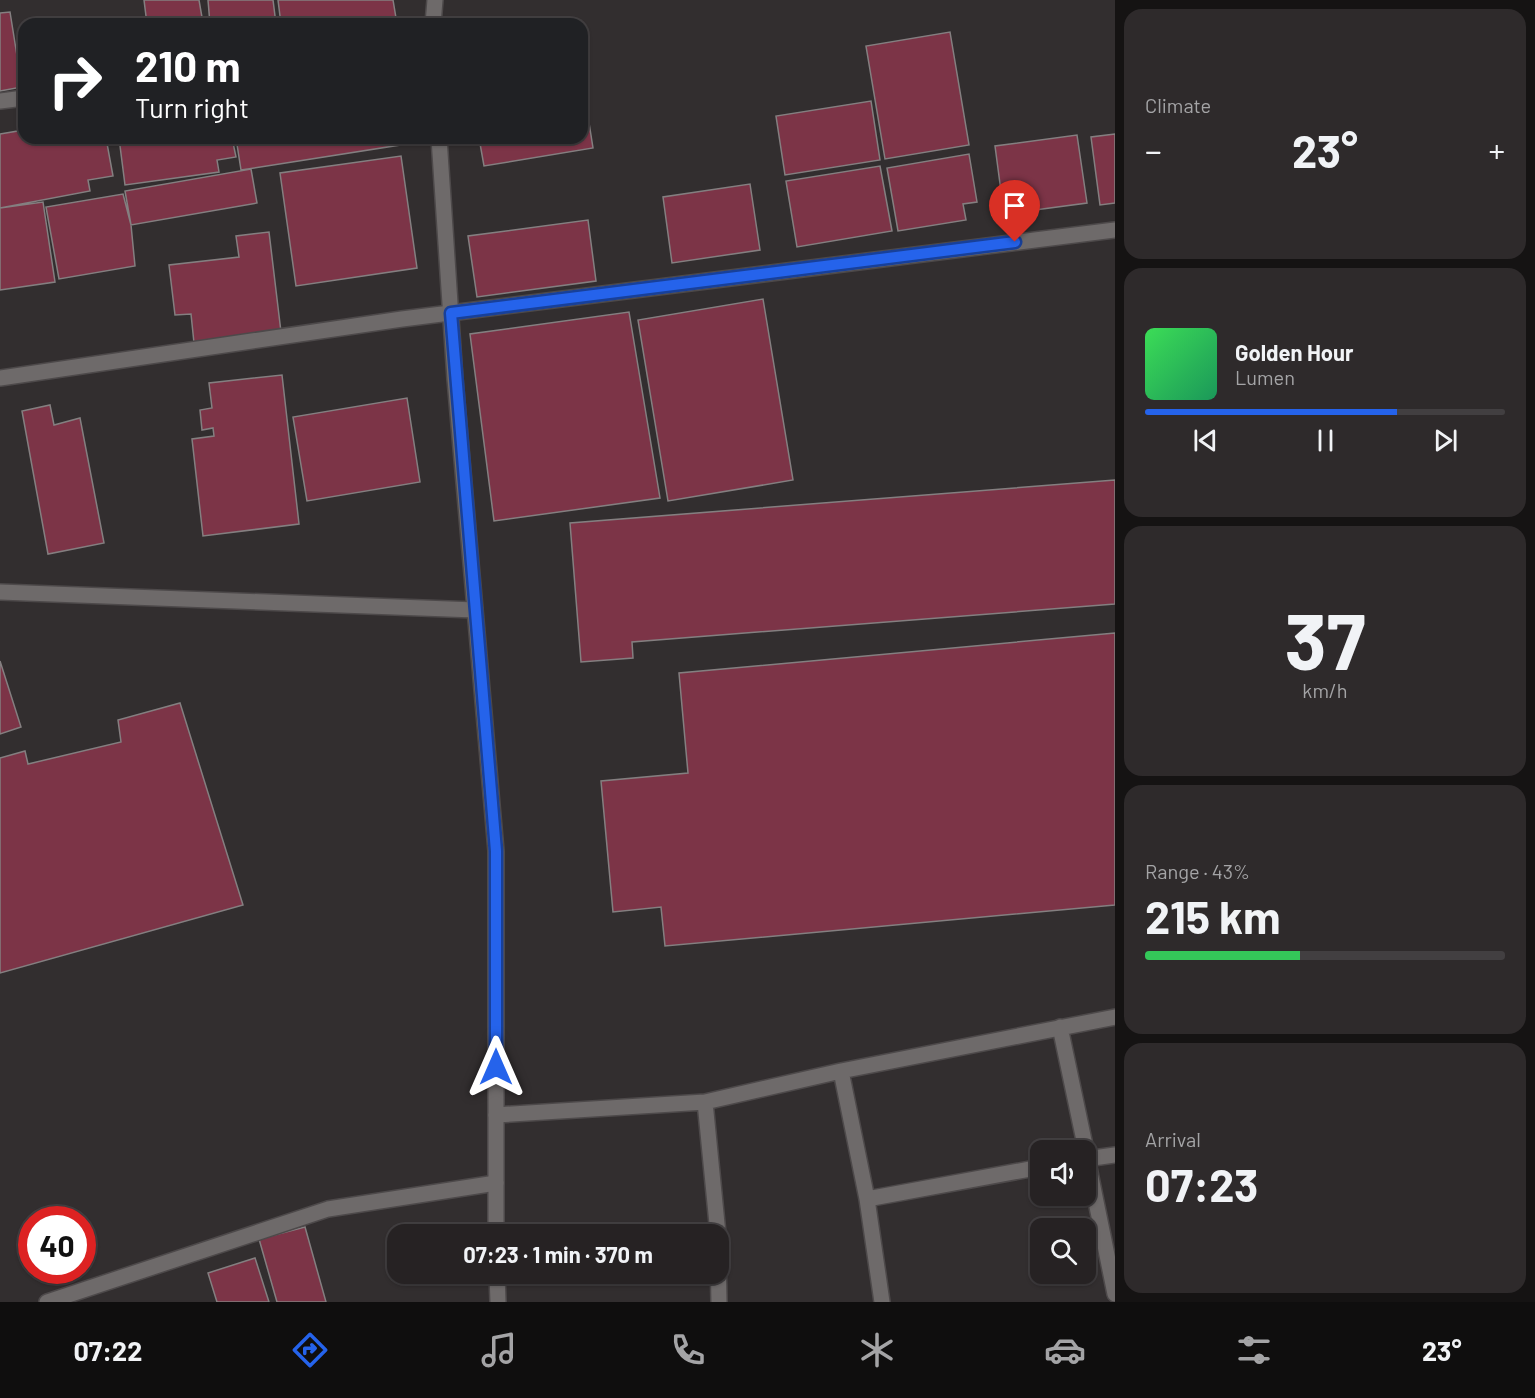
<!DOCTYPE html>
<html lang="en">
<head>
<meta charset="utf-8">
<style>
  body { margin:0; font-family:Barlow,sans-serif; background:#2e2a2b; color:#f1f3f6; height:100vh; display:flex; flex-direction:column; font-size:22px; white-space:nowrap }
  * { box-sizing:border-box; margin:0 }
  p { font-size:20px; color:#a4a4a6 }
  .icon { flex:none; width:33px; height:33px; fill:none; stroke:currentColor; stroke-width:2; stroke-linecap:round; stroke-linejoin:round }
  .map { position:relative; flex:1; overflow:hidden }
  .details { display:flex; flex-direction:column; gap:9px; padding:9px; background:#151313; width:420px }
  .details>* { flex:none }
  .guide { position:absolute; left:18px; top:18px; width:570px; height:126px; border-radius:18px; box-shadow:0 2px 4px #0004,0 0 0 2px #423f41; background:#202124; color:#fff; overflow:hidden }
  .fabs { position:absolute; left:1030px; top:1140px; display:grid; gap:12px }
  .fabs a { display:grid; place-items:center; width:66px; height:66px; border-radius:12px; background:#262223; box-shadow:0 2px 4px #0004,0 0 0 2px #423f41; font-size:30px }
  .speed { position:absolute; left:18px; top:1206px; display:flex; gap:12px; font-size:30px; font-weight:700; text-align:center }
  .speed>* { display:grid; place-content:center; width:78px; height:78px; border-radius:50%; background:#262223; box-shadow:0 2px 4px #0004,0 0 0 2px #423f41; line-height:1 }
  .speed .limit { border:9px solid #d22; background:#fff; color:#111 }
  .pin { position:absolute; display:grid; place-items:center; width:51px; height:51px; color:#fff; margin:-62px -26px; border-radius:50% 50% 50% 0; rotate:-45deg; box-shadow:0 0 6px #0007 }
  .pin .icon { rotate:45deg }
  .me { position:absolute; width:66px; margin:-33px; rotate:0deg; stroke-linejoin:round; filter:drop-shadow(0 0 4px #0008) }
  .turn { display:flex; align-items:center; gap:21px; height:126px; padding:0 18px; font-size:27px }
  .turn .icon { width:78px; height:78px; stroke-width:2.5 }
  .turn b { display:block; font-size:42px; line-height:51px }
  .big { font-size:45px; font-weight:700; line-height:1.1 }
  .details .tile { flex:1; display:flex; flex-direction:column; justify-content:center; gap:9px; min-width:0; padding:0 21px; border-radius:18px; background:#2e2a2b }
  .details .dial { align-items:center; gap:0 }
  .dial b { font-size:78px; line-height:1 }
  .song { display:flex; align-items:center; gap:18px }
  .cover { width:72px; height:72px; border-radius:9px; background:linear-gradient(135deg,hsl(130 70% 55%),hsl(150 70% 35%)) }
  .played { height:6px; border-radius:3px; background:linear-gradient(90deg,#2563eb 70%,#423f41 70%) }
  .keys { display:flex; justify-content:space-around; direction:ltr }
  .heat { display:flex; justify-content:space-between; align-items:center; font-size:33px; direction:ltr }
  .charge { height:9px; border-radius:4px; background:linear-gradient(90deg,#34c759 43%,#423f41 0) }
  .trip { position:absolute; left:387px; top:1224px; width:342px; height:60px; border-radius:18px; background:#262223; box-shadow:0 2px 4px #0004,0 0 0 2px #423f41; font-weight:700; line-height:60px; text-align:center }
  .tabs { display:flex; height:96px; justify-content:space-around; align-items:center; background:#0f0e0e; color:#a4a4a6 }
  .tabs .icon { width:42px; height:42px }
  .tabs .on { color:#2563eb }
  .tabs b { font-size:27px; color:#f1f3f6 }
  main { display:flex; flex:1; min-height:0 }
  .map>svg:first-child { display:block }
  .building { fill:#7c3447; stroke:#847f80; stroke-width:1.5 }
  .lines { fill:none; stroke-linecap:round; stroke-linejoin:round }
  .minor-casing { stroke:#4d494a; stroke-width:18 }
  .tertiary-casing { stroke:#4d494a; stroke-width:18 }
  .minor { stroke:#6e6a6a; stroke-width:15 }
  .tertiary { stroke:#6e6a6a; stroke-width:15 }
  .route-casing { stroke:#184099; stroke-width:15 }
  .route { stroke:#2563eb; stroke-width:10 }
</style>
</head>
<body>
<main>
<div class="map">
<svg width="1115" height="1302" viewBox="0 0 1115 1302">
  <rect width="100%" height="100%" fill="#322e2f"/>
  <!-- building -->
  <path class="building" d="M144 0H199L203 23 147 24Z
    M208 0H273L276 24H210Z
    M278 0H393L397 24H281Z
    M10 12 22 87 0 91V13Z
    M950 32 969 145 885 159 866 46Z
    M583 85 593 148 484 166 479 138H582Z
    M871 101 880 160 785 175 776 116Z
    M24 130V138H106L113 176 88 180 90 191 0 208V134Z
    M1115 134V203L1100 205 1091 137Z
    M1077 135 1087 203 1004 214 995 146Z
    M119 138H232L236 157 217 160 219 172 125 185Z
    M236 138H399L400 145 241 170Z
    M969 154 977 202 963 204 966 220 898 231 887 168Z
    M401 156 417 268 296 286 280 173Z
    M880 166 892 231 797 247 786 181Z
    M251 169 257 203 131 225 125 191Z
    M750 184 760 250 672 263 663 197Z
    M123 194 131 225 135 266 59 279 46 207Z
    M43 202 55 282 0 290V208Z
    M588 220 596 281 477 297 468 236Z
    M269 232 281 332 194 343 191 314 175 315 169 265 239 257 236 236Z
    M763 299 793 480 668 501 638 320Z
    M629 312 660 498 494 521 470 334Z
    M282 375 299 524 203 536 192 439 214 436 213 428 202 430 200 410 212 408 209 383Z
    M407 398 420 482 307 501 293 417Z
    M50 405 54 425 80 418 104 543 48 554 22 411Z
    M1115 480V604L632 642 633 658 581 662 570 523Z
    M1115 633V905L665 946 661 907 613 912 601 781 688 773 679 673Z
    M0 661 21 727 0 734Z
    M180 703 243 905 0 973V758L25 751 28 764 121 742 118 720Z
    M305 1227 326 1302H277L259 1239Z
    M255 1258 269 1302H217L208 1273Z"/>
  <g class="lines">
    <defs>
      <path id="minor" d="M0 101 24 98
        M0 378 402 319 1115 230
        M0 592 475 610
        M1060 1027 1086 1150
        M705 1102 718 1234
        M496 1115 705 1102 841 1071
        M1086 1153 1115 1294
        M1086 1159 1115 1155
        M867 1199 1041 1167
        M718 1254 719 1302
        M47 1302 328 1209 496 1183
        M882 1302 867 1199 841 1071 1115 1017"/>
      <path id="tertiary" d="M433 24 435 0
        M439 138 455 379 496 851V1234
        M497 1274 498 1302"/>
    </defs>
    <!-- minor casing -->
    <use href="#minor" class="minor-casing"/>
    <!-- tertiary casing -->
    <use href="#tertiary" class="tertiary-casing"/>
    <!-- minor -->
    <use href="#minor" class="minor"/>
    <!-- tertiary -->
    <use href="#tertiary" class="tertiary"/>
  </g>
  <g class="lines">
    <defs>
      <path id="route" d="M496 1067V851L451 313 1015 242"/>
    </defs>
    <!-- route casing -->
    <use href="#route" class="route-casing"/>
    <!-- route -->
    <use href="#route" class="route"/>
  </g>
</svg>
<div class="fabs">
<a><svg class="icon" aria-label="sound" viewBox="0 0 24 24"><path d="M4 9h4l5-4v14l-5-4H4zM17 9q2 3 0 6"/></svg></a>
<a><svg class="icon" aria-label="search" viewBox="0 0 24 24"><circle cx="10" cy="10" r="6"/><path d="M15 15l6 6"/></svg></a>
</div>
<div class="speed"><div class="limit">40</div></div>
<div class="pin" style="left:1015px;top:242px;background:#d93025"><svg class="icon" aria-label="arrive" viewBox="0 0 24 24"><path d="M6 21V4h12l-3 4 3 4H6"/></svg></div>
<svg class="me" style="left:496px;top:1067px" viewBox="-20 -20 40 40"><path d="M0-17L14 15 0 8-14 15z" fill="#2563eb" stroke="#fff" stroke-width="4"/></svg>
<div class="trip">07:23 · 1 min · 370 m</div>
<div class="guide">
<div class="turn"><svg class="icon" aria-label="right" viewBox="0 0 24 24"><path d="M7 20v-9h11M14 6l5 5-5 5"/></svg><div><b>210 m</b>Turn right</div></div>
</div>
</div>
<section class="details">
<div class="tile"><p>Climate</p>
<div class="heat"><a>−</a><b class="big">23°</b><a>+</a></div>
</div>
<div class="tile">
<div class="song"><i class="cover"></i><div><b>Golden Hour</b><p>Lumen</p></div></div>
<div class="played"></div>
<div class="keys"><svg class="icon" aria-label="previous" viewBox="0 0 24 24"><path d="M18 5L8 12l10 7zM5 5v14"/></svg><svg class="icon" aria-label="pause" viewBox="0 0 24 24"><path d="M8 5v14M16 5v14"/></svg><svg class="icon" aria-label="next" viewBox="0 0 24 24"><path d="M6 5l10 7-10 7zM19 5v14"/></svg></div>
</div>
<div class="tile dial"><b>37</b><p>km/h</p></div>
<div class="tile"><p>Range · 43%</p><b class="big">215 km</b><div class="charge"></div></div>
<div class="tile"><p>Arrival</p><b class="big">07:23</b></div>
</section>
</main>
<nav class="tabs">
<b>07:22</b>
<svg class="icon on" aria-label="directions" viewBox="0 0 24 24"><path d="M12 3l9 9-9 9-9-9zM9 14v-3h6M13 9l2 2-2 2"/></svg>
<svg class="icon" aria-label="music" viewBox="0 0 24 24"><path d="M9 18V5l10-2v13"/><circle cx="6" cy="18" r="3"/><circle cx="16" cy="16" r="3"/></svg>
<svg class="icon" aria-label="phone" viewBox="0 0 24 24"><path d="M5 4h4l2 5-3 2q2 4 5 5l2-3 5 2v4C11 20 4 13 5 4z"/></svg>
<svg class="icon" aria-label="climate" viewBox="0 0 24 24"><path d="M12 3v18M4 7l16 10M4 17L20 7"/></svg>
<svg class="icon" aria-label="car" viewBox="0 0 24 24"><path d="M5 17H2v-5l4-1 3-4h7l3 4 3 1v5h-3M9 17h6M6 11h13"/><circle cx="7" cy="17" r="2"/><circle cx="17" cy="17" r="2"/></svg>
<svg class="icon" aria-label="filters" viewBox="0 0 24 24"><path d="M4 7h16M4 17h16"/><circle cx="9" cy="7" r="2"/><circle cx="15" cy="17" r="2"/></svg>
<b>23°</b>
</nav>
</body>
</html>
